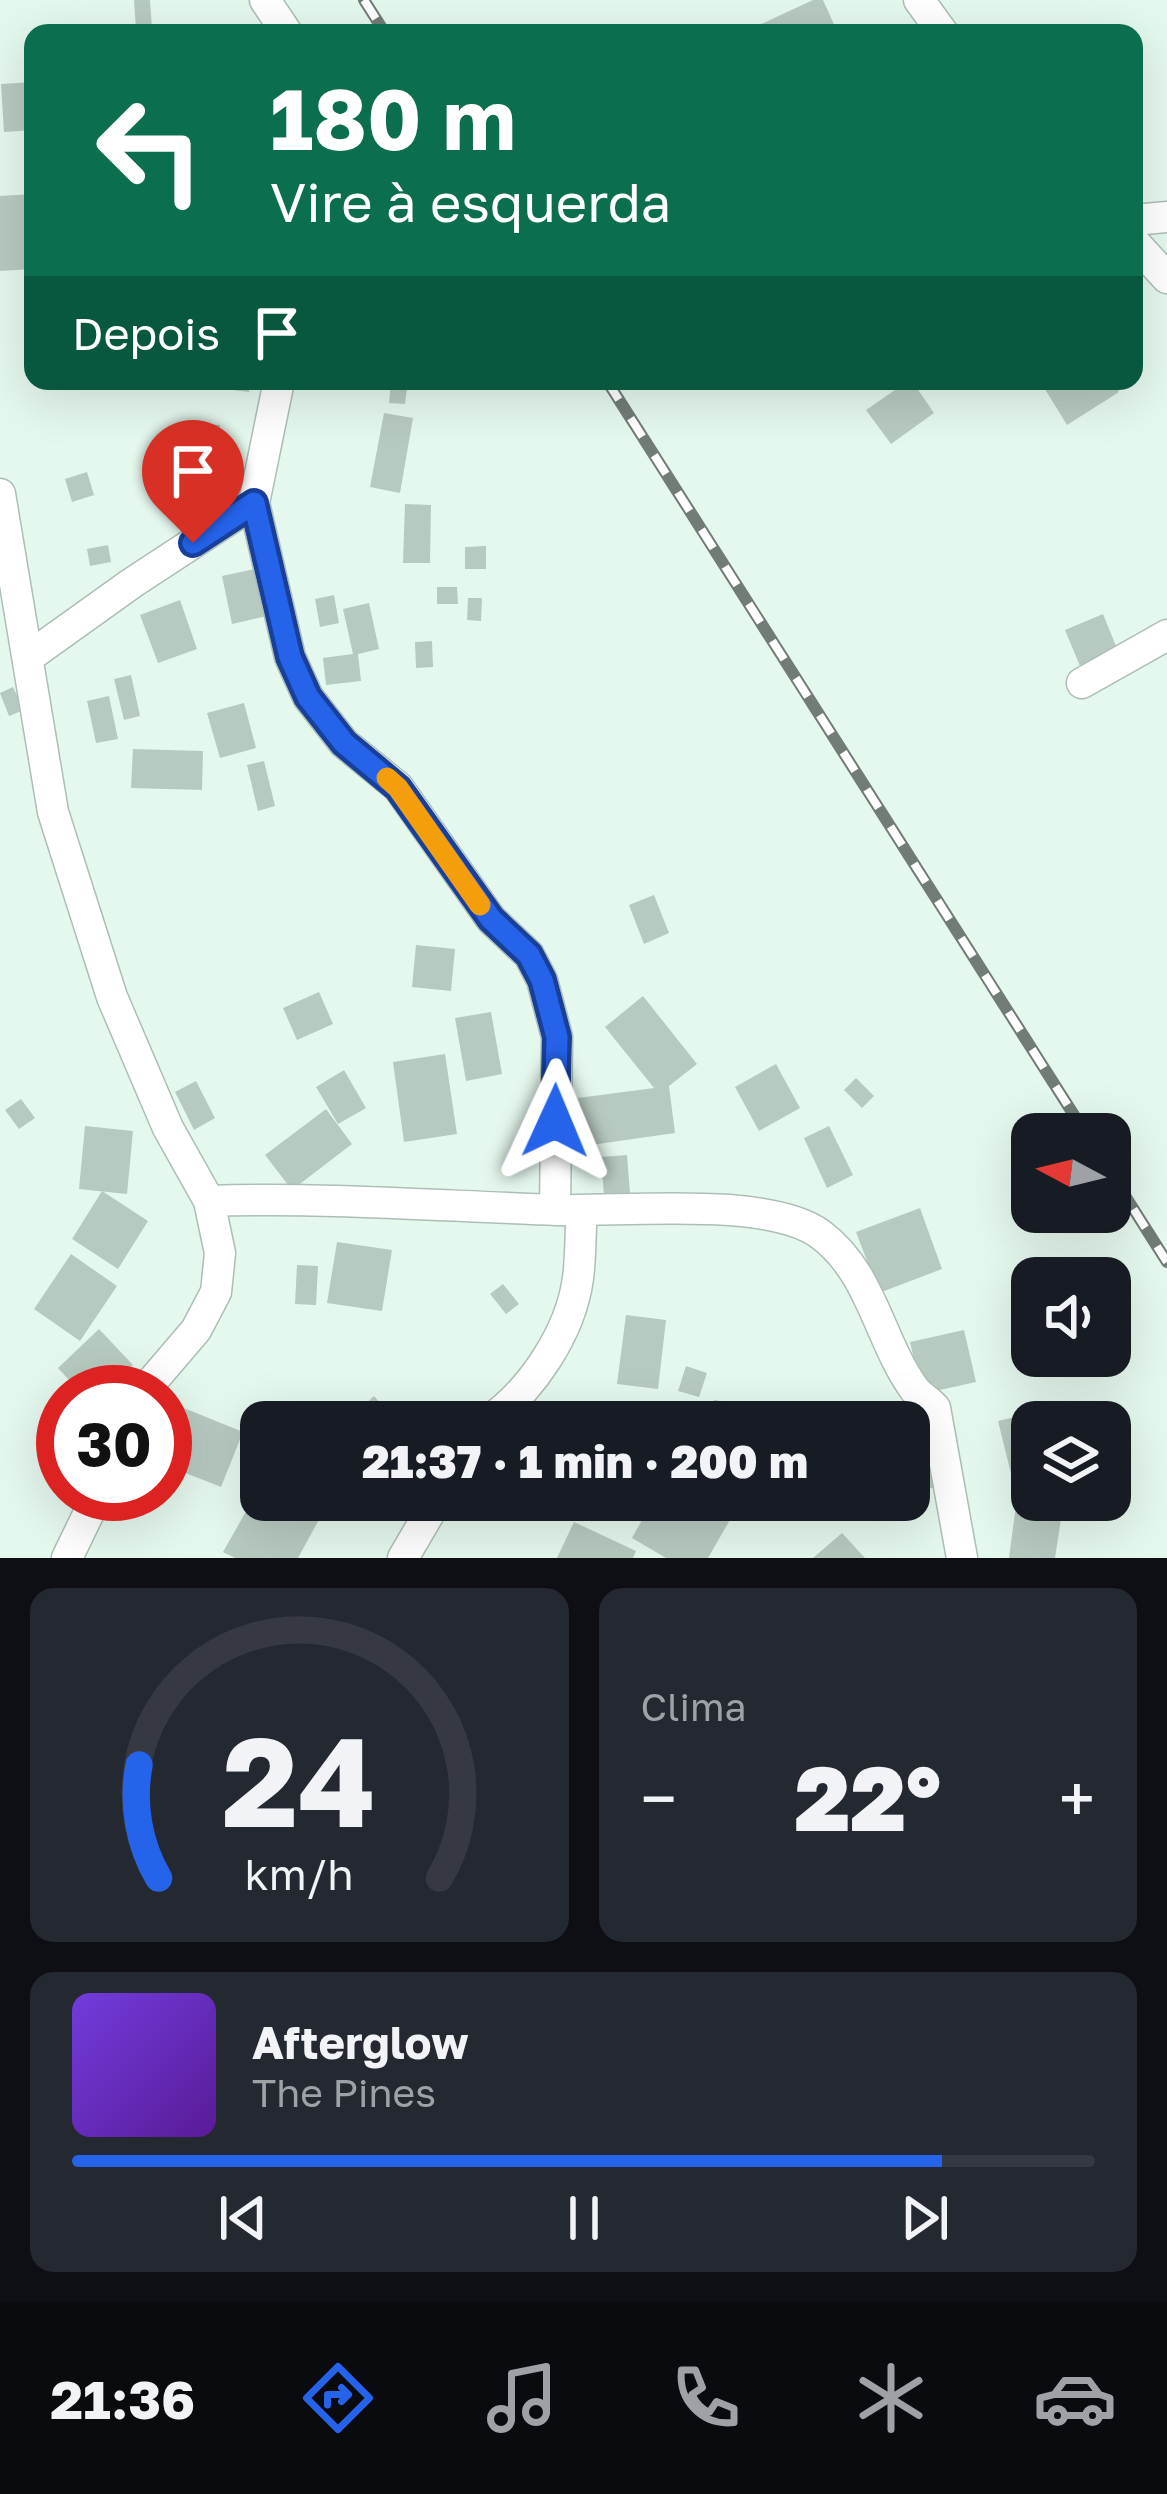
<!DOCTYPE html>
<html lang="pt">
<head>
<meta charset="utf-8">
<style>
  body { margin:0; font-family:"Golos Text",sans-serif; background:#242831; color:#f1f3f6; height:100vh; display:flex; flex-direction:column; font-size:45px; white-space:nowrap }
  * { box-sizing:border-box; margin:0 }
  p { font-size:39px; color:#9ea1a6 }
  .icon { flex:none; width:66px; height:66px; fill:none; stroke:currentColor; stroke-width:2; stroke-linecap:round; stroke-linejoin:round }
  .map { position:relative; height:1558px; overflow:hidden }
  .details { display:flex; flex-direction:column; gap:30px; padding:30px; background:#0d0f14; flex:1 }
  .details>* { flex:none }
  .banner { position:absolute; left:24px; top:24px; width:1119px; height:366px; border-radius:24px; box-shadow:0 12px 48px #0002; background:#0b6e4f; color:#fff; overflow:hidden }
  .needle { width:78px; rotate:277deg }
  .buttons { position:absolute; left:1011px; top:1113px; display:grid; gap:24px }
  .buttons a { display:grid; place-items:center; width:120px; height:120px; border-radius:24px; background:#171b24; box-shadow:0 12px 48px #0002; font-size:60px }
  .speed { position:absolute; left:36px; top:1365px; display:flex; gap:24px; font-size:60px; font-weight:700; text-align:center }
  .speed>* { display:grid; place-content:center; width:156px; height:156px; border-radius:50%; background:#171b24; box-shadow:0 12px 48px #0002; line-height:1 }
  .speed .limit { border:18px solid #d22; background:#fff; color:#111 }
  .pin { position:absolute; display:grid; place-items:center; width:102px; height:102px; color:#fff; margin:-123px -51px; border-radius:50% 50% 50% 0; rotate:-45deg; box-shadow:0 0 12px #0007 }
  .pin .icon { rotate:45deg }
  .me { position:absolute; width:132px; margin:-66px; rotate:1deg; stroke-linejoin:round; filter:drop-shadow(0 0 9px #0008) }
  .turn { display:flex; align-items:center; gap:42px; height:252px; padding:0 48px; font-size:54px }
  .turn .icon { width:156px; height:156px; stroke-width:2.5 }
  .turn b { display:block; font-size:84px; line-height:102px }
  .then { display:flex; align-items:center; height:114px; padding:0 48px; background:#0003; gap:24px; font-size:45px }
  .big { font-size:90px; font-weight:800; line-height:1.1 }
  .details .widget { flex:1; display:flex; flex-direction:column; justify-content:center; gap:18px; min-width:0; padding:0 42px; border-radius:24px; background:#242831 }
  .details .dial { align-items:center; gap:0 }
  .dial svg { height:312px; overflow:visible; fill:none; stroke:#363941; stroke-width:7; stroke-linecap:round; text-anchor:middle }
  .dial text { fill:#f1f3f6; stroke:none }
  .song { display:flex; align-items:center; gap:36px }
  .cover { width:144px; height:144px; border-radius:18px; background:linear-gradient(135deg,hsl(260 70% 55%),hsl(270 70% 35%)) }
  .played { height:12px; border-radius:6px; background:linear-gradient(90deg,#2563eb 85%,#363941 85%) }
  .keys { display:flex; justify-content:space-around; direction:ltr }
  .heat { display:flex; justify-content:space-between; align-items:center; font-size:66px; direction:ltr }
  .details .tiles { flex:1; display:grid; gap:30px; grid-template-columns:1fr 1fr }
  .widget:last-child { grid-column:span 2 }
  .trip { position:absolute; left:240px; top:1401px; width:690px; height:120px; border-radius:24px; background:#171b24; box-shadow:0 12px 48px #0002; font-weight:800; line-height:120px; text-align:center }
  .dock { display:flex; height:192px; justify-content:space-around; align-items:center; background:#090b0e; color:#9ea1a6 }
  .dock .icon { width:84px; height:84px }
  .dock .selected { color:#2563eb }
  .dock b { font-size:54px; color:#f1f3f6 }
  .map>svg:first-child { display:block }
  .building { fill:#b7cac0 }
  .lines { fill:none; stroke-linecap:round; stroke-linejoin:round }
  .street-casing { stroke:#acbeb5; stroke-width:33 }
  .street { stroke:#fff; stroke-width:30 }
  .rail-casing { stroke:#717c77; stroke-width:12 }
  .rail { stroke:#fff; stroke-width:8; stroke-dasharray:22; stroke-linecap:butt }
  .route-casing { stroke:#184099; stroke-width:30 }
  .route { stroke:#2563eb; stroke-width:21 }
  .slow { stroke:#f59e0b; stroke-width:21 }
</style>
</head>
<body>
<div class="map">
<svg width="1167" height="1558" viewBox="0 0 1167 1558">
  <rect width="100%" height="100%" fill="#e5f8ee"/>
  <!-- building -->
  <path class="building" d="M134 0H150L152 29 136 30Z
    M813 0H823L838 33H761L757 26Z
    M33 82V130L4 132 1 84Z
    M33 194V269L0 271V196Z
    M218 381H250L249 392 217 388Z
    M391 381H408L405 404 389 403Z
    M908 381H912L934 413 891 444 866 410Z
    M1040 381H1112L1119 392 1067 425Z
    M384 413 413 418 400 493 370 487Z
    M188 423 220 425 218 454 187 452Z
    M87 472 94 495 72 502 65 479Z
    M405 504 431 505 430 563H403Z
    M108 545 111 562 90 566 87 549Z
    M486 546V569H465V547Z
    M264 567 275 614 232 624 222 576Z
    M437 587H457L458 604H437Z
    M334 595 339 623 320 627 315 599Z
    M468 598H482L481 621 467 620Z
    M180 600 197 649 158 663 140 615Z
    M369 603 379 649 358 654 361 681 326 685 323 658 353 654 343 609Z
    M1103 614 1118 651 1080 666 1065 630Z
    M432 641 433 667 416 668 415 642Z
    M131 675 140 716 124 720 114 679Z
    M13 687 24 710 9 716 0 693Z
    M109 696 118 739 96 743 87 701Z
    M244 703 256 748 220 758 207 713Z
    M133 749 203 751 202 790 131 788Z
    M264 761 275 806 258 811 247 765Z
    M654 895 669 933 644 944 629 905Z
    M416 945 455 949 451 991 412 987Z
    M319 992 333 1024 297 1040 283 1008Z
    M643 996 697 1064 669 1086 675 1133 584 1146 578 1098 654 1088 605 1027Z
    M491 1012 502 1074 466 1081 455 1018Z
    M445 1054 457 1134 404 1142 393 1062Z
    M776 1064 800 1108 759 1131 735 1087Z
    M344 1070 366 1108 338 1124 316 1087Z
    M856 1078 874 1096 862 1108 844 1090Z
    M196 1081 215 1118 194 1130 175 1092Z
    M21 1099 35 1118 19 1129 5 1110Z
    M326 1109 352 1144 292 1190 265 1155Z
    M85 1126 133 1131 127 1194 79 1189Z
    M829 1126 853 1175 827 1188 804 1138Z
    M627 1155 630 1193 604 1196 601 1157Z
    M102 1191 148 1221 118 1269 72 1239Z
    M920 1208 942 1269 879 1293 856 1232Z
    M337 1242 392 1250 382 1311 327 1303Z
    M71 1254 117 1286 80 1341 34 1309Z
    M297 1265 318 1266 316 1305 295 1304Z
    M503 1284 519 1304 506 1314 490 1294Z
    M626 1315 666 1320 658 1389 617 1384Z
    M99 1329 133 1365 105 1392H80L58 1368Z
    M964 1330 976 1382 922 1394 910 1342Z
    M686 1366 707 1373 699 1397 678 1391Z
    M374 1396 397 1422H358L352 1416Z
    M714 1400 757 1406 755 1422H712Z
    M174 1404 243 1432 221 1487 165 1465V1428Z
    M1052 1408 1055 1422H1032V1494L1017 1498 998 1421Z
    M930 1415 934 1488 909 1489V1422H889V1417Z
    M261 1485V1500H297L322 1514 298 1558H235L223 1552Z
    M653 1500H753L742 1521 718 1509 731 1518 708 1558H666L632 1538Z
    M1016 1505 1062 1512 1055 1558H1009Z
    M574 1522 636 1551 633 1558H557Z
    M842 1533 865 1558H813Z"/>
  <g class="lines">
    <defs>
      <path id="street" d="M265 0 287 33
        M919 0 943 33
        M1134 220 1167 217
        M1134 242 1167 278
        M279 381 254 503 290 657 308 697 344 743 398 787 491 919 529 955 542 980 557 1037 555 1210
        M0 494 53 812 112 997 168 1128 209 1201 220 1253 216 1292 196 1330 143 1392
        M30 656 132 583 254 503
        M1082 683 1167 635
        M209 1201C326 1197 441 1206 558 1210 623 1212 768 1196 820 1234 872 1272 879 1341 915 1390 921 1397 929 1401 935 1408L962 1558
        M487 1422C531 1392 571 1332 578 1278 581 1256 580 1233 582 1211
        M67 1558 98 1494
        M403 1558 437 1500"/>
    </defs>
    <!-- street casing -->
    <use href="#street" class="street-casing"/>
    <!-- street -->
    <use href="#street" class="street"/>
    <defs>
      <path id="rail" d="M364 0 385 33
        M607 381 1086 1134
        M1110 1172 1167 1262"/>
    </defs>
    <!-- rail casing -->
    <use href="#rail" class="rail-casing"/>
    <!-- rail -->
    <use href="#rail" class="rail"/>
  </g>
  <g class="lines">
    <defs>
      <path id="route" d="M193 543 254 503 290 657 308 697 344 743 398 788 491 919 529 955 542 980 557 1037 555 1121"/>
    </defs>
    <!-- route casing -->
    <use href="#route" class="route-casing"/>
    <!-- route -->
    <use href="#route" class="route"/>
    <!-- slow -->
    <path class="slow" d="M387 778 398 788 480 905"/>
  </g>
</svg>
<div class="buttons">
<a><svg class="needle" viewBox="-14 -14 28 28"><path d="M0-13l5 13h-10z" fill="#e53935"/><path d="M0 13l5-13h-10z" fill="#9ea1a6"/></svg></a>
<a><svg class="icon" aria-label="sound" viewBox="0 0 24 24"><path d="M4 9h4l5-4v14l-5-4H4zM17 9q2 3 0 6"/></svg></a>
<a><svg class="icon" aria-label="layers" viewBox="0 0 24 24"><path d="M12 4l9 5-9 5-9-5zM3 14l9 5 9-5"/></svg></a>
</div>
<div class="speed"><div class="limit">30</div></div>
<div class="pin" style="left:193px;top:543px;background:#d93025"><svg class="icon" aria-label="arrive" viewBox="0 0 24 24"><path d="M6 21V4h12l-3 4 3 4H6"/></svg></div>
<svg class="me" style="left:555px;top:1121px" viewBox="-20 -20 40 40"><path d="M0-17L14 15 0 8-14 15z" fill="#2563eb" stroke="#fff" stroke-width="4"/></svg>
<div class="trip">21:37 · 1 min · 200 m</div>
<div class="banner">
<div class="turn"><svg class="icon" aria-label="left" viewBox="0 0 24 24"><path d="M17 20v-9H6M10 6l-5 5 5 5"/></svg><div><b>180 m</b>Vire à esquerda</div></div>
<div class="then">Depois<svg class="icon" aria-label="arrive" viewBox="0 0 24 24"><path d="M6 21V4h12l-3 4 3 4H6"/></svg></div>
</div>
</div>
<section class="details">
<div class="tiles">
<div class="widget dial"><svg viewBox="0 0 100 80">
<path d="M14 69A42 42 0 1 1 86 69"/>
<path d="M14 69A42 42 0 0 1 9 40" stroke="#2563eb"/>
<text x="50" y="56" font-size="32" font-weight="700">24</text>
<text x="50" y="72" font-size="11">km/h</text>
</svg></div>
<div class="widget"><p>Clima</p>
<div class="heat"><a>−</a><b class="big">22°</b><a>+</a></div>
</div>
<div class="widget">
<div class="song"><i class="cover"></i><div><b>Afterglow</b><p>The Pines</p></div></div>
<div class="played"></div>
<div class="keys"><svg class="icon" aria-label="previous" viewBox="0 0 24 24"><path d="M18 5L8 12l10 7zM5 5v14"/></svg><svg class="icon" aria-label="pause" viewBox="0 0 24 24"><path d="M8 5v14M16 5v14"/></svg><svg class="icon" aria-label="next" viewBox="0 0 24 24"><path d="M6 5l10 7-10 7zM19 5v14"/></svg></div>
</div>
</div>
</section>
<nav class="dock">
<b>21:36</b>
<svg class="icon selected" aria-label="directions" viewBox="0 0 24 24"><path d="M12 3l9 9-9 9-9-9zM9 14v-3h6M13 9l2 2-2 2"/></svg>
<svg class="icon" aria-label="music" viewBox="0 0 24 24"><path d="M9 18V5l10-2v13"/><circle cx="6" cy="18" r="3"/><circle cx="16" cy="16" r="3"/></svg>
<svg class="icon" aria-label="phone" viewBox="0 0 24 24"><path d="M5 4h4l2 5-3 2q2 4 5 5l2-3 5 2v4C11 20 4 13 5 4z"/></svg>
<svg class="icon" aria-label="climate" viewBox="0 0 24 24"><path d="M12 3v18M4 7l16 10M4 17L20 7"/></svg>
<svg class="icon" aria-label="car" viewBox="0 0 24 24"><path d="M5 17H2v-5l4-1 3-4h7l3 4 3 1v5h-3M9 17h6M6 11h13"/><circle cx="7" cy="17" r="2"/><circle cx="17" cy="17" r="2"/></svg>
</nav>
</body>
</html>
